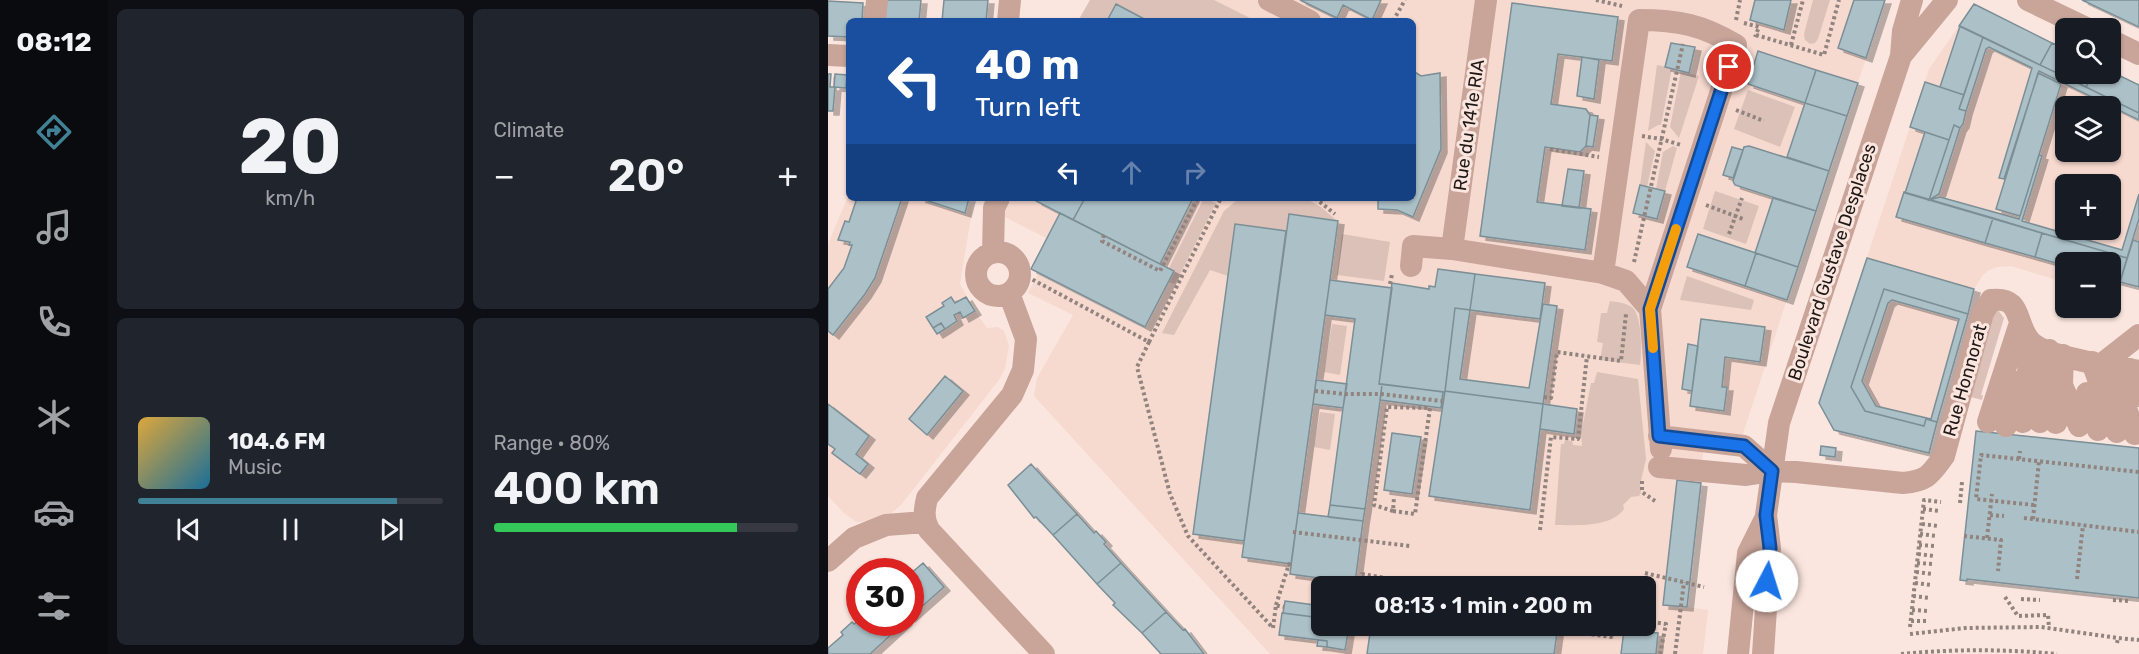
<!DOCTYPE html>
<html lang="en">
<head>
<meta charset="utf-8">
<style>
  body { margin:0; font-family:Rubik,sans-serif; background:#20242c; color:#f1f3f6; height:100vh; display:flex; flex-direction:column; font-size:22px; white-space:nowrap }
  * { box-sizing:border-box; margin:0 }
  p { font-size:20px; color:#9ea1a6 }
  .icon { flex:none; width:33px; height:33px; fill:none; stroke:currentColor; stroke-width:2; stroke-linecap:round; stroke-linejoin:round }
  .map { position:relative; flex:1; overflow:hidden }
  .panel { display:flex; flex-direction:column; gap:9px; padding:9px; background:#0d0f14; width:720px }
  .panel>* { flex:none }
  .top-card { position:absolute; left:18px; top:18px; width:570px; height:183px; border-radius:9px; box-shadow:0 2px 4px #0004; background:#1a4fa0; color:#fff; overflow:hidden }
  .tools { position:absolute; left:1227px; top:18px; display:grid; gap:12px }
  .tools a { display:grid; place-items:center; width:66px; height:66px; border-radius:9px; background:#171b24; box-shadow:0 2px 4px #0004; font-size:30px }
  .speed { position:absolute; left:18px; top:558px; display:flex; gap:12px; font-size:30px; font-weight:700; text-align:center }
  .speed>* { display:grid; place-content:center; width:78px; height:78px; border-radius:50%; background:#171b24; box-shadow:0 2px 4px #0004; line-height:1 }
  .speed .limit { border:9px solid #d22; background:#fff; color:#111 }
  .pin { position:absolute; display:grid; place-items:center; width:51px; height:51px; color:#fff; margin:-26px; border:3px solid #fff; border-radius:50%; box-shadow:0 2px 6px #0007 }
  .me { position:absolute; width:66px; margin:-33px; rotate:5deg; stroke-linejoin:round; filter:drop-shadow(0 0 4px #0008) }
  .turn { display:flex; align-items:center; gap:21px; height:126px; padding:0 30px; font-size:27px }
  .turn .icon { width:78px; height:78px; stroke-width:2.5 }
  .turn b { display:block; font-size:42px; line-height:51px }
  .lanes { display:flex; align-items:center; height:57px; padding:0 30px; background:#0003; justify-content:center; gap:30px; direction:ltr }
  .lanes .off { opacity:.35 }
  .big { font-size:45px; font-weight:600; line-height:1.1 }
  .panel .widget { flex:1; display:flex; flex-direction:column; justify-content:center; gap:9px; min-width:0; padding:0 21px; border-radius:9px; background:#20242c }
  .panel .dial { align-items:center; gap:0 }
  .dial b { font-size:78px; line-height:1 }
  .song { display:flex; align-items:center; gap:18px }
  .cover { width:72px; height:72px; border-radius:9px; background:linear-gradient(135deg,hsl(40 70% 55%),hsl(200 70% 35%)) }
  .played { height:6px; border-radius:3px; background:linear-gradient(90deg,#418195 85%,#363941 85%) }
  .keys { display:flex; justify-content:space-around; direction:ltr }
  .heat { display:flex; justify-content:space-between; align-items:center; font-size:33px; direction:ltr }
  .charge { height:9px; border-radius:4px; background:linear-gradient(90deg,#34c759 80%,#363941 0) }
  .panel .tiles { flex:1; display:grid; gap:9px; grid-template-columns:repeat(2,1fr) }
  .trip { position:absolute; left:483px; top:576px; width:345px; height:60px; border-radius:9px; background:#171b24; box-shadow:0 2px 4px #0004; font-weight:600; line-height:60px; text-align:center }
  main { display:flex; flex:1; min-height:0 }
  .tabs { display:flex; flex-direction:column; width:108px; justify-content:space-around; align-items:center; background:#090b0e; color:#9ea1a6 }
  .tabs .icon { width:42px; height:42px }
  .tabs .current { color:#418195 }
  .tabs b { font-size:27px; color:#f1f3f6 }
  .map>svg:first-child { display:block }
  .built { fill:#f6d9cf; fill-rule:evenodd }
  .green { fill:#dcc1b8 }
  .building { fill:#abc0c7; stroke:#7b8f96; stroke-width:1.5; fill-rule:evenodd; filter:url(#shadow) }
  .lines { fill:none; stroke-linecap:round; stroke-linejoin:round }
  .path { stroke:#91837e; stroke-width:4; stroke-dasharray:3 3; stroke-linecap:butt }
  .minor { stroke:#c8a499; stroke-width:22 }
  .route-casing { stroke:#114b97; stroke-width:15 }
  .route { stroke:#1a73e8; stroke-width:10 }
  .slow { stroke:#f59e0b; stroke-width:10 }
  .labels { text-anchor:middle; stroke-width:6; stroke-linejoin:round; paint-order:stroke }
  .street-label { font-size:18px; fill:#1f1815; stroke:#fbe6df }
</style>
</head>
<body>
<main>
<nav class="tabs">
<b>08:12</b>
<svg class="icon current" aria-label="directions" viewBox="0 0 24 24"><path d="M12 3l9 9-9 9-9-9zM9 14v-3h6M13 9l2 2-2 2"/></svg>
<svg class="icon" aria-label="music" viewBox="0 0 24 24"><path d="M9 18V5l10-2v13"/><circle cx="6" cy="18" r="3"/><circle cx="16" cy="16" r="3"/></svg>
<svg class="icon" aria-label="phone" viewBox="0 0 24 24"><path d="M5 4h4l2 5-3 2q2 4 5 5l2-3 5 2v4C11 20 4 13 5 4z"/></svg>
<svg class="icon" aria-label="climate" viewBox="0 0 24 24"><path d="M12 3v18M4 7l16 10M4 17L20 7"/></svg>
<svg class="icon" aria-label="car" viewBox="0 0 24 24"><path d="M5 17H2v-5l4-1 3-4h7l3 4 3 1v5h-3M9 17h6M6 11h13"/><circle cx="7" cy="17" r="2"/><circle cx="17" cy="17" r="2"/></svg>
<svg class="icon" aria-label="filters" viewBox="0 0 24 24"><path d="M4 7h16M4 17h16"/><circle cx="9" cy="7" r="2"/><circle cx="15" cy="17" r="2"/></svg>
</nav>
<section class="panel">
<div class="tiles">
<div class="widget dial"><b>20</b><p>km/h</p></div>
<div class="widget"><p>Climate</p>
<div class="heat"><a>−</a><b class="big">20°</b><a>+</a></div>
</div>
<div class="widget">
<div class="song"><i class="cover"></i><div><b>104.6 FM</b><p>Music</p></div></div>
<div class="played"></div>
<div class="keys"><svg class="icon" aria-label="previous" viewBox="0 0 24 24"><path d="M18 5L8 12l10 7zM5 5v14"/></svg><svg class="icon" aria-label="pause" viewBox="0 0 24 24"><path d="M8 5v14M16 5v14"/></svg><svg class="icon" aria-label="next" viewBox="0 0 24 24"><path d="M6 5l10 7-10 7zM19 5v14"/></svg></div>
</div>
<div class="widget"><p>Range · 80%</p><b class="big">400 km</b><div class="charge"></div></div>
</div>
</section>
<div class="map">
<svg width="1311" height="654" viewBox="0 0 1311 654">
  <defs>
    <filter id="shadow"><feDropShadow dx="6" dy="4" stdDeviation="0" flood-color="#0004"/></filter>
  </defs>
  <rect width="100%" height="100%" fill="#fbe6df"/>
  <!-- built -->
  <path class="built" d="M262 0H1057L913 440 877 435 859 607 880 610 875 654H442L206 396 209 378 245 315 200 293 210 273 203 269 218 238 173 215 157 203V198H585V21H250ZM494 586H818V626H494Z
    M1146 4 1237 49 1238 74H1282L1283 71 1311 85V219L1292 282 1283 279 1282 262H1238L1232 281 1183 266 1169 267 1161 270 1155 275 1146 289 1101 453 1006 430 991 403 1101 69ZM1238 106H1282V152H1238ZM1238 184H1282V230H1238Z
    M21 194V198H141L140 204 145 205 132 284 147 311 159 328 170 327 176 331 181 346 177 369 171 380 73 505 54 521 28 522 16 513 0 496V244Z"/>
  <!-- green -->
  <path class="green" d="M262 0H386L428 21H320L288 4 279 21H250Z
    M985 0H1002L990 39 987 43 982 44 977 40 976 34Z
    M829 65 844 68 833 125H830L820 131Z
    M853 71 871 76 851 138 842 127Z
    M920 90 967 107 952 147 906 129Z
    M818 142 827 151 819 187 812 185Z
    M845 146 849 148 837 191 828 189 835 152Z
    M887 191 931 206 918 244 875 229Z
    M376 198 388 203 347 284 340 282 345 271 341 268Z
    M414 198H477L493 207 508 220 461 214 458 231 407 224 400 276 382 270 346 335 334 333 396 211 409 200Z
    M514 234 562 242 556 281 509 275Z
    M859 276 926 300 923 310 852 300Z
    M782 301C789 302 799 303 805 308 814 318 814 352 812 365L772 360 775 343 769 342 773 313H779Z
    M1170 310 1176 318 1153 395H1155L1154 400 1139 396 1163 314Z
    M504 324 519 326 512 375 496 372Z
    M769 372 810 379 818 459 812 485 813 493 811 496 803 497 795 505 796 509C783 528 747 525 727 525L733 444H736L737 440 744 441 745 445 754 446 753 434 763 383H766Z
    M492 412 507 414 502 450 486 447Z"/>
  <!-- building -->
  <path class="building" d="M58 0H93L91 21H57Z
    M116 0H160L158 21H114Z
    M472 0H553L544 20 515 5 509 18Z
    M927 0H963L956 30 922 20Z
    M1026 0H1057L1038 58 1010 48Z
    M1254 0H1311V27Z
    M0 1 35 3 34 21H21V37L0 36Z
    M684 3 790 17 784 61 730 54 723 104 758 109 762 115 758 146 752 152 717 147 709 202 763 209 757 250 652 236Z
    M288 4 320 21H279Z
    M1146 4 1224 43 1212 65 1131 26Z
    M1132 26 1155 37 1136 95 1112 87Z
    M1155 37 1311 113V120L1211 71 1176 179 1171 178 1204 68 1161 47 1158 49 1138 111 1131 109Z
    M843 43 867 47 861 73 837 67Z
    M1224 43 1238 49V74H1265L1258 87 1212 65Z
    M930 51 988 70 977 103 920 84Z
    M754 57 771 60 766 99 749 96Z
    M988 70 1030 83 1019 116 977 103Z
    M585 71 593 76 612 73 613 149 585 217 569 210 550 209V198H585Z
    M1282 71 1311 85V113L1258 87 1265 74H1282Z
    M1210 73 1233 84 1192 216 1168 209Z
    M0 74H3L2 87H7L5 111H0Z
    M7 74 19 75 18 88 6 87Z
    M1097 82 1136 95 1131 109 1138 111 1135 124 1132 128 1126 125 1121 140 1082 127Z
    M977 103 1019 116 1001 171 959 157Z
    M762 115 770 116 765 147 758 146Z
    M1126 125 1132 128 1111 194 1101 200Z
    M1097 132 1121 140 1101 200 1077 193Z
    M921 146 1001 171 988 211 907 185 905 181 916 147Z
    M904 147 915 150 905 178 895 175Z
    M1211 155 1214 156 1194 221 1294 250 1311 194V219L1299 258 1101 200 1112 197 1191 219Z
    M740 169 756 171 751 208 734 206Z
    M812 185 837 191 829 219 805 213Z
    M1076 192 1165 218 1157 243 1068 217Z
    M29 198H74L47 278 37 294 5 335 0 331V289L16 268 24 245H21L22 242 10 240 17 221 21 222Z
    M91 198H141L137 213Z
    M209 198H257L245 220 208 201Z
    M257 198H365L332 264 245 220Z
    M945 198 988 211 970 267 927 253Z
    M232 213 346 271 317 327 203 269Z
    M461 214 510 221 463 564 414 557Z
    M1165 218 1214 233 1207 257 1157 243Z
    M407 224 458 231 416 541 365 534Z
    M1214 233 1299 258 1292 282 1282 279V262H1238V266L1207 257Z
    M870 234 928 253 917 286 859 267Z
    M1305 240 1311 242V287L1292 282Z
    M928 253 970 267 959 300 917 286Z
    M1039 258 1146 289 1140 314 1056 289 1023 387 1037 411 1096 426 1098 419 1109 422 1101 453 1006 430 991 403Z
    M610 269 647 274 642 310 627 308 617 392 551 384 564 283 601 289V286L607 287Z
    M647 274 717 283 712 319 642 310Z
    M502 280 564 288 551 384H554L553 394 537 509 502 505 527 319 497 315Z
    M1056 289 1140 314 1109 422 1098 419 1096 426 1037 411 1023 387ZM1064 300 1131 319 1103 419 1048 406 1034 381 1060 303Z
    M123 297 127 303 138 297 147 311 135 318 132 312 126 315 129 321 117 329 113 323 105 328 98 317 116 306 114 303Z
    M715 304 729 306 715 404 617 391 627 308 642 310 632 379 701 388Z
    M873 319 937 327 932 362 897 357 894 387H899L896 411 862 406Z
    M113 323 117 329 109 334 105 328Z
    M860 344 870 346 864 391 854 389Z
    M117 376 135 391 99 435 81 419Z
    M488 380 519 384 515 408 485 404Z
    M554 384 615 392 613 408 552 400Z
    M617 391 715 404 702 510 601 496Z
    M0 404 41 436 28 454 40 464 32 474 4 453 7 449 0 444Z
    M715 404 749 409 746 434 712 429Z
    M1148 431 1311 448V598L1139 579V581L1132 580Z
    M564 433 593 437 584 494 556 490Z
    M993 446 1008 448 1007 457 992 455Z
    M203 464 249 514 225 535 208 517 206 518 180 485Z
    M849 480 873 483 859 607 835 605Z
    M502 505 537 509 535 521 500 517Z
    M470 513 535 521 527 583 462 574Z
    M249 514 266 533 268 531 278 542 276 544 293 563 269 584 225 535Z
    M95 563 116 587 82 617V574Z
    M293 563 338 612 314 633 285 605 287 603 269 584Z
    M457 601 494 606V618L455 613Z
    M338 612 355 630 357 629 376 654H333L314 633Z
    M454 613 494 618V626H521L517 650 499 647V641L451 635Z
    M32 619V622H58L66 632 42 654H0V648L15 635 13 632 24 622 26 624Z
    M58 622H77L66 632Z
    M543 626H730L726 654H539Z
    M796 630 830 633 828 654H793Z
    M490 640 499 641V647L489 646Z"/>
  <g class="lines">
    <!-- path -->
    <path class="path" d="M768 0 794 6
      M908 20 912 0
      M565 21 577 0
      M916 23 931 27 927 37
      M928 35 996 55 1011 0
      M963 45 975 0
      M908 110 936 121
      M814 136 833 139 853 145
      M722 149 771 157
      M487 198 507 214
      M878 205 915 219
      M901 234 914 198
      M276 235 274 241 332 271 370 198
      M806 262 855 44
      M194 274 321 342 393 198
      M562 284 564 274
      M321 342 309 367 342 494 360 536 445 628 448 605 456 607
      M487 391 517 394H553L614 401
      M716 397 723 398 729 352 793 361 798 314
      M1191 459 1192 451
      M814 481V492L827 501
      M1132 503 1134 482
      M1206 505 1148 499 1153 455 1311 472
      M1095 509 1112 511
      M565 511 546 505 559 407 602 408 587 514 565 511 566 497
      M1162 515 1176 516
      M1196 518 1311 532
      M1205 519 1211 461
      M1094 524 1110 526
      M712 530 723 437 750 439 759 356
      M465 532 582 546
      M1092 534 1109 536
      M1136 536 1173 540 1170 571
      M1159 538 1164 494
      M1091 545 1107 546
      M1090 554 1106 556
      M1089 563 1105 564
      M1088 572 1105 574
      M817 573 876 587
      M1249 579 1255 525
      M549 581 562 583 563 580 611 586
      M1087 583 1104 585
      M532 586 534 574 563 579
      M1085 596 1102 598
      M1177 597 1190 616 1220 615 1221 628
      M1193 599 1212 600
      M1285 600 1302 601
      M448 605 461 564 463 568
      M1084 610 1101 611
      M818 621 838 624 832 654
      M1083 621H1100
      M740 626 739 631 783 637 790 626
      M1082 627 1096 500 1113 502
      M1082 634 1137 628 1213 627 1290 638
      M1289 643 1290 638 1311 640
      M847 654 856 582
      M1073 654C1126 649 1176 649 1229 654"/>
    <!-- minor -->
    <path class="minor" d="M441 0 482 21
      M1200 0 1258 28
      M47 21 49 0
      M180 21 182 0
      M1282 40 1311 54
      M0 55 21 56
      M1073 56 1119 0
      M624 249 658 0
      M148 274a22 22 0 1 1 44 0a22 22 0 1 1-44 0Z
      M165 253 166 208 171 198
      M583 266 585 246 624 249 775 273 798 281 822 309 833 449
      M775 273 811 20C851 20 874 25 908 45L822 309
      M181 293 198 339 195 370 184 395 99 498C96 511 95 518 101 530L216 654
      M1264 362 1289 432
      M1274 364 1311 335
      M1283 366 1307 434
      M1302 369 1311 396
      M1234 385 1251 426
      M1259 393 1270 430
      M1160 422 1192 323
      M1195 422 1203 342
      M1212 422 1221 350
      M1228 423 1234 384 1235 355
      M1178 426 1184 381
      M831 436 916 446 944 471
      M831 467 918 475 944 471 968 472 1075 483C1099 481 1102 475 1116 456L1155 313 1163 300C1196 296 1186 325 1203 342 1218 357 1288 367 1311 371
      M0 561 26 538 58 525 97 522
      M910 654 920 553 938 517
      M935 654 942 548 938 515 951 423 1073 56 1075 31 1084 0"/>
  </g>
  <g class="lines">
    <defs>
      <path id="route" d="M901 67 822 309 831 436 916 446 944 471 938 515 942 548 939 581"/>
    </defs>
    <!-- route casing -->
    <use href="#route" class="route-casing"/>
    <!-- route -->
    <use href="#route" class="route"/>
    <!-- slow -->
    <path class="slow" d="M825 348 822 309 848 229"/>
  </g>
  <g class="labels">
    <!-- street labels -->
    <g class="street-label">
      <text transform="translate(641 125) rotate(-82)" y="6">Rue du 141e RIA</text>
      <text transform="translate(1004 262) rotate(-72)" y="6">Boulevard Gustave Desplaces</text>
      <text transform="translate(1137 380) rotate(-74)" y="6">Rue Honnorat</text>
    </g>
  </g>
</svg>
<div class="tools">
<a><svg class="icon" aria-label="search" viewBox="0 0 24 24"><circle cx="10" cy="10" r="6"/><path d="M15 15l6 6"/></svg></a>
<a><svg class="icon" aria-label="layers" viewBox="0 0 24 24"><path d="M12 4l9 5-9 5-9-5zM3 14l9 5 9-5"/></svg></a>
<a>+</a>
<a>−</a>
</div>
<div class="speed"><div class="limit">30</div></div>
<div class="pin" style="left:901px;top:67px;background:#d93025"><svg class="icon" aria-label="arrive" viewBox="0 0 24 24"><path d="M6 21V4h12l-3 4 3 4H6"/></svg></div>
<svg class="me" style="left:939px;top:581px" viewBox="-20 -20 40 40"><circle r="19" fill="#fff"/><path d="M0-13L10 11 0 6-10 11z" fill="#1a73e8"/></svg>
<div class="trip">08:13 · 1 min · 200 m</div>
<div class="top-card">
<div class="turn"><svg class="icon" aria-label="left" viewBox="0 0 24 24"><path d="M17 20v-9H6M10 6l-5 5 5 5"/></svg><div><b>40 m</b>Turn left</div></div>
<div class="lanes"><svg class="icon" aria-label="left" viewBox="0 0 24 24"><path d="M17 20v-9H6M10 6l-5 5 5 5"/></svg><svg class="icon off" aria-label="ahead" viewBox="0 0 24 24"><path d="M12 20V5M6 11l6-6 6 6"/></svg><svg class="icon off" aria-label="right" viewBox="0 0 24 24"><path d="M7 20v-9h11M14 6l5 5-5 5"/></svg></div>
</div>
</div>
</main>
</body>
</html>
